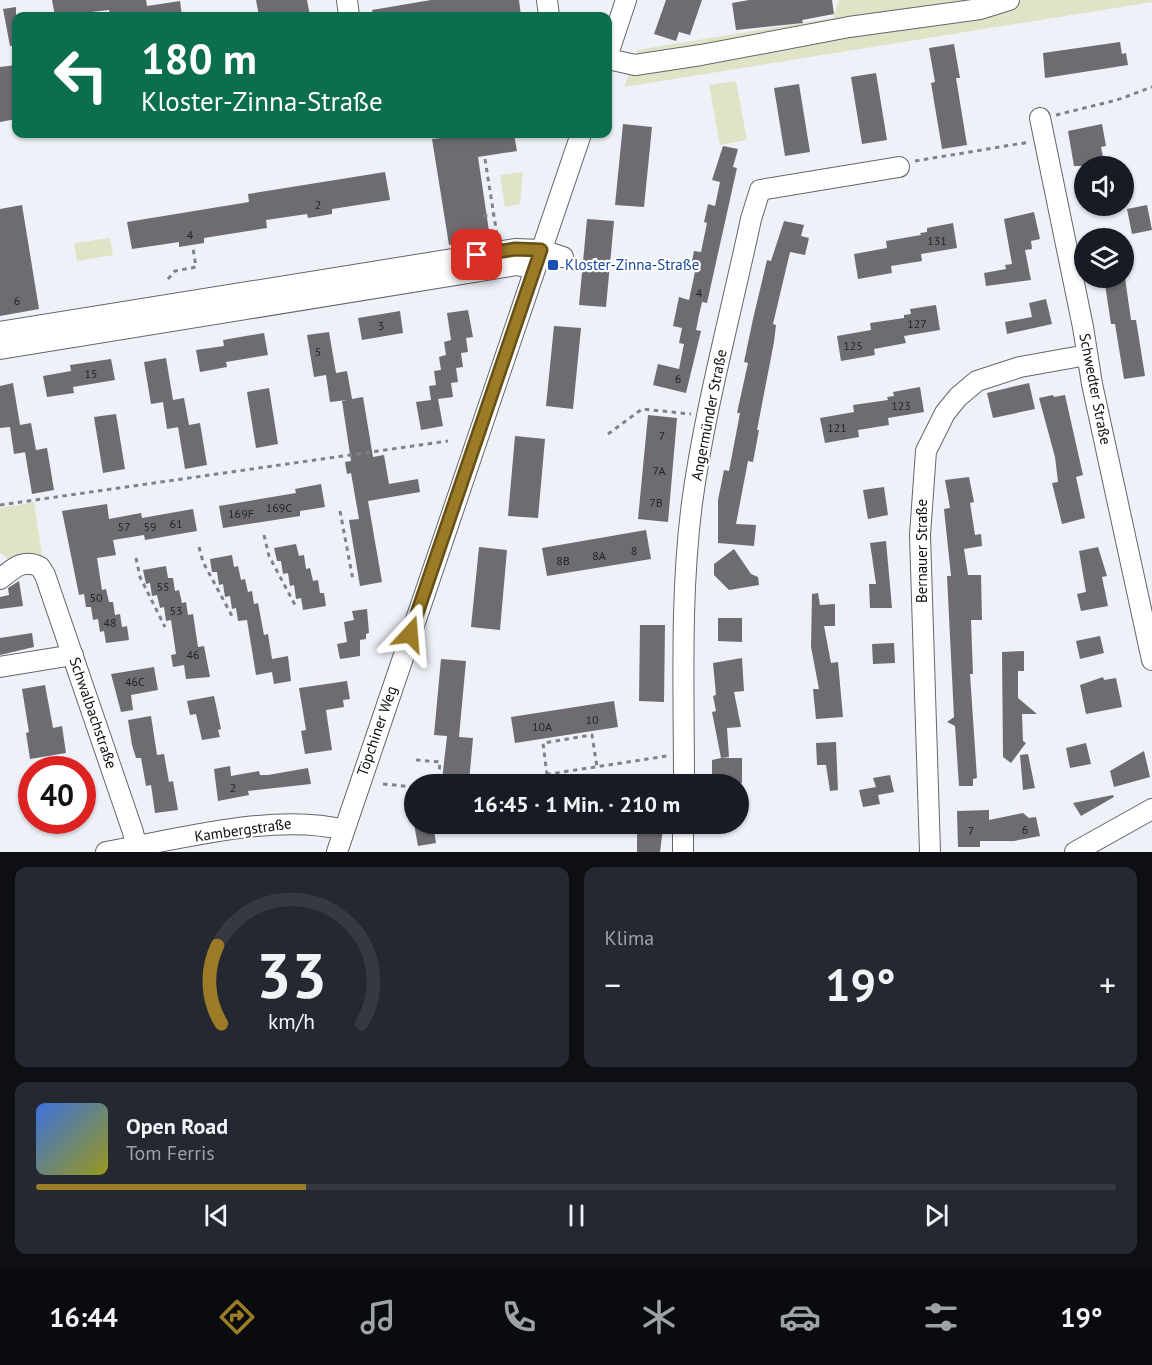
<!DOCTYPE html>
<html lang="de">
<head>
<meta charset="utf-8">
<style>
  body { margin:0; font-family:"PT Sans",sans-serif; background:#242831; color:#f1f3f6; height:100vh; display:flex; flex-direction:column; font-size:22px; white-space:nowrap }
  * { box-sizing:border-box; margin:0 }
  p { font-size:20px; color:#9ea1a6 }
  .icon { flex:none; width:33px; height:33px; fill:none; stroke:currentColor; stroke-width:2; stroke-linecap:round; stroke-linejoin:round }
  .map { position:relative; height:852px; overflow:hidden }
  .side { display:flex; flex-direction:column; gap:15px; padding:15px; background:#0d0f14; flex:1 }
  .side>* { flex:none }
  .banner { position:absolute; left:12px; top:12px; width:600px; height:126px; border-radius:12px; box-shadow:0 2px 4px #0004; background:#0b6e4f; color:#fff; overflow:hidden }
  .buttons { position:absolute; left:1074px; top:156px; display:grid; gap:12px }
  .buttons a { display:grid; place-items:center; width:60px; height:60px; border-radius:50%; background:#171b24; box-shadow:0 2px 4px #0004; font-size:30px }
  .speed { position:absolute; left:18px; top:756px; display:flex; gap:12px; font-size:30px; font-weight:700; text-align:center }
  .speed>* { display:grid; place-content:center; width:78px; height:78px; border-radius:50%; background:#171b24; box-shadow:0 2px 4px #0004; line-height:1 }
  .speed .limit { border:9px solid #d22; background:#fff; color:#111 }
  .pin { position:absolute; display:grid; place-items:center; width:51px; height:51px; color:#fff; margin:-26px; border-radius:12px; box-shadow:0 3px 9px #0006 }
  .me { position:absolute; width:66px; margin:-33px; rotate:19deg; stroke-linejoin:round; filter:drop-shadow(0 0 4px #0008) }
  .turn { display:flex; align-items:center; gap:21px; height:126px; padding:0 30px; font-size:27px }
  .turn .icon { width:78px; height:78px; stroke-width:2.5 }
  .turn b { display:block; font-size:42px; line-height:51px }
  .big { font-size:45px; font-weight:700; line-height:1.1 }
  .side .card { flex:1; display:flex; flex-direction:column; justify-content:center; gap:9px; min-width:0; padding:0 21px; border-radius:12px; background:#242831 }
  .side .dial { align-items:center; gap:0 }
  .dial svg { height:156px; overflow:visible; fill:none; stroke:#363941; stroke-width:7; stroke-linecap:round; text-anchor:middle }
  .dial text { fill:#f1f3f6; stroke:none }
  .song { display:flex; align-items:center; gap:18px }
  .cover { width:72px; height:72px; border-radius:9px; background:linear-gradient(135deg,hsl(220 70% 55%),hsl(60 70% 35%)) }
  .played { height:6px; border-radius:3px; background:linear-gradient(90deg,#9b7b25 25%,#363941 25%) }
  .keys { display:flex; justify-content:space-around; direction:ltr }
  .heat { display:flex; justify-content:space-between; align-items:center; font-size:33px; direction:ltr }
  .side .tiles { flex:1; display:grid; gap:15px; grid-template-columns:1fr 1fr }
  .card:last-child { grid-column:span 2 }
  .trip { position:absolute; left:404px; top:774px; width:345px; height:60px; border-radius:30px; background:#171b24; box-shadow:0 2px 4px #0004; font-weight:700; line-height:60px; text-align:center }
  .menu { display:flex; height:96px; justify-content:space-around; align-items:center; background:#090b0e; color:#9ea1a6 }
  .menu .icon { width:42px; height:42px }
  .menu .selected { color:#9b7b25 }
  .menu b { font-size:27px; color:#f1f3f6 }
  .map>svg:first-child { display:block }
  .green { fill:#e1e3c7 }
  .building { fill:#6e6c72 }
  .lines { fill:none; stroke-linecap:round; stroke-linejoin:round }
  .minor-casing { stroke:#63666b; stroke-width:22 }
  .path { stroke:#808287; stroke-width:3; stroke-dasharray:4.5 4.5; stroke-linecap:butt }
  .minor { stroke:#fff; stroke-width:20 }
  .route-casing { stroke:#655018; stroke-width:15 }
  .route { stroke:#9b7b25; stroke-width:10 }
  .transit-dot { fill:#1a4fb4; stroke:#fff; stroke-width:2 }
  .labels { text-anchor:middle; stroke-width:4.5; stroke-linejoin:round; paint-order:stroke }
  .number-label { font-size:12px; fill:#242427 }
  .transit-label { font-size:15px; fill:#164399; stroke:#fff; text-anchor:start }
  .street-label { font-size:15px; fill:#0c0c0e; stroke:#fff }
</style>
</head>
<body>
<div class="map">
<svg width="1152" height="852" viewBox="0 0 1152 852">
  <rect width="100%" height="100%" fill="#eef1f8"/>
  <!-- green -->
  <path class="green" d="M839 0H1152V2L624 87 637 50 833 18Z
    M736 81 747 140 720 145 709 85Z
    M523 172 520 204 505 207 500 175Z
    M110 238 113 255 77 261 74 243Z
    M34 502 43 561H10L0 553V508Z"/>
  <!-- building -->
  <path class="building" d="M52 0H146L147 6 180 1 182 16H110L109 10 55 16Z
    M256 0H307L310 16H259Z
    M431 0H519L521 16H373L372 10Z
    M666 0H702L690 35 679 32 676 41 654 34Z
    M749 0H832L834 14 802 20 803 23 736 30 732 3Z
    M16 7V45L10 46 3 9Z
    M1120 42 1122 54 1126 53 1128 65 1045 78 1043 53Z
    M954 44 960 78H956L967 145 942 149 931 83 935 82 929 48Z
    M16 65V119L0 122V67Z
    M876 73 887 140 862 144 851 77Z
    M799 84 810 152 785 156 774 88Z
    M623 124 652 127 644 207 615 205Z
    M1102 124 1106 146 1101 147 1105 166H1074L1068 131Z
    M478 134H514L517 151 478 157 490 238 449 245 432 139Z
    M723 146 738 149 733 167 737 168 707 303 702 302 699 315 696 330 701 331 686 393 653 385 658 364 679 369 684 344 679 343 682 328 673 326 679 297 689 300 696 267 691 266 694 251 701 252 707 223 704 222 708 204 715 206 720 182 712 180Z
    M385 172 390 200 332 209V214L308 218 307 214 266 220 267 228 204 238V243L179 247V242L132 249 127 222 249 202 248 194Z
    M22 205 39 309 0 316V209Z
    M1147 205 1152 230 1132 234 1127 209Z
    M1034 212 1040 239 1031 241 1032 249 1025 250 1031 280 986 286 984 273 1006 269 1005 265 1012 264 1004 219Z
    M587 219 614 221 606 307 579 305Z
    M784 221 804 225 801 236 809 238 805 255 790 252 773 324 776 325 774 342 757 430H759L753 462 748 461 736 524 756 525 754 546 718 543V500L724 470 729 471 740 413H737L748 363 744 362 753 319 767 260 771 261Z
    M953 223 957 248 921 254 922 261 891 266 892 273 858 279 854 254 887 248 886 241 921 235 920 233 927 232V228Z
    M1104 278H1125L1131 320H1136L1145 376 1124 379 1115 324H1111Z
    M1046 299 1052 324 1007 334 1005 322 1032 317 1029 303Z
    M936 305 940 330 904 336 906 343 874 349 875 355 841 361 837 336 871 330 870 323 904 318V315L911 314 910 309Z
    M468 310 473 337 466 338 468 352 461 353 463 367 456 368 458 382 451 383 453 397 438 399 443 426 421 430 416 402 431 400 429 386 436 385 434 371 441 370 439 357 446 355 444 342 451 340 447 313Z
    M400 311 403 333 362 340 358 318Z
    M554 326 581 328 573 409 546 406Z
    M329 332 336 373 347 371 352 399 363 397 373 457 384 455 389 484 418 479 420 492 368 501 382 582 360 586 349 520 359 519 351 473 347 474 345 462 351 461 342 401 347 400 330 402 326 375 314 377 307 335Z
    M264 333 268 355 226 362 227 367 200 372 196 350 224 346 223 340Z
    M166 358 173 400 184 398 189 425 200 423 207 465 185 469 178 427 185 426 167 429 163 402 151 404 144 362Z
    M111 359 115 380 73 387 74 393 47 397 43 376 71 371 70 365Z
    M13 383 20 425 31 423 36 450 47 448 54 490 32 494 25 452 32 451 14 454 10 427 0 428V386Z
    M1029 383 1035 409 993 418 987 393Z
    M920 387 924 412 888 418 889 425 858 430 859 437 825 443 820 418 854 412 853 405 888 400 887 397 894 396 893 392Z
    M269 388 278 444 256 448 247 392Z
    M1053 395 1054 397 1065 395 1083 475 1076 477 1085 518 1062 524 1052 483 1058 482 1055 457 1039 398Z
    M116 414 125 469 103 473 94 417Z
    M648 415 677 418 668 522 638 519Z
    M515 436 545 439 538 518 508 516Z
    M969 477 974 502 970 503 975 535 981 534 982 546 964 549 968 575H981L982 620H971L973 674H970L977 778 973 779V786H959L955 726 947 722 954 717 947 576H951L944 509 950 508 945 480Z
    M321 484 325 507 300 511V516L223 528 219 506 296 493 295 489Z
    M884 487 888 515 868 519 863 490Z
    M107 504 109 519 141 513 142 518 193 509 197 531 145 540 144 535 113 540 116 555 97 558 102 590 106 589 109 602H113L115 615 120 614 122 627 127 626 129 640 106 643 104 631 100 632 98 619 93 620 91 607H86L84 594 79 595 62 511Z
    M646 530 651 559 547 576 542 548Z
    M886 541 892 608H870L869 584H876L870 543Z
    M296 544 299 556 304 555 306 569 310 568 313 581 318 580 320 593H324L326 606 303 610 301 598 296 599 294 585 290 586 288 573 283 574 281 561H277L274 548Z
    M479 547 507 550 500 630 471 627Z
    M1098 547 1107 576 1102 577 1108 606 1081 611 1077 594 1086 592 1079 551Z
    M734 549 751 574 758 577 759 585 729 590 714 575V564Z
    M232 555 234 567 238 566 241 580 245 579 248 592 252 591 254 604 258 603 264 635 268 634 272 659 288 656 291 681 274 684 272 672 256 675 247 620 238 621 236 608 232 609 230 596 225 597 223 584 219 585 217 572H212L210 559Z
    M166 566 168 578H173L175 591 179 590 182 603 186 602 188 615 193 614 198 647 204 646 210 677 186 679 184 665 173 667 171 655 176 654 171 620 166 621 164 607 160 608 157 595 152 596 150 583 146 584 143 570Z
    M19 581 23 606 0 609V597L9 595 8 588Z
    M818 593 820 605 835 604V626H824L831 663 838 662 843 717 816 719 813 689H819L811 647 812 594Z
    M367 609 369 633 366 634V639L360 640V656L340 659 337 644 347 642 344 622 354 620 352 611Z
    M718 618H742V642L718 641Z
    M640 625H665L664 702 639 701Z
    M32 633 34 647 0 655V638Z
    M1100 636 1104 653 1080 659 1076 641Z
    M894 643 895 663 873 664 872 644Z
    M1024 651V671H1018V698L1037 714H1022L1023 741 1026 743 1011 763 1003 757 1002 652Z
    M742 658 744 691 734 692 741 727 727 728 729 757 721 758 712 712 716 711 713 696 716 695 713 663Z
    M441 659 466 661 459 737 473 738 469 782 442 780 447 736 434 735Z
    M154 667 158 690 131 695 133 710 121 712 111 674Z
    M1103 677 1104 680 1116 678 1122 707 1086 714 1080 685Z
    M347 681 350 699 343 700 344 707 326 710 332 750 305 754 301 731 306 730 299 688Z
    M45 685 53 728 62 726 66 753 30 759 26 733 29 732 22 689Z
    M214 696 221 729 218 730 220 737 202 740 196 714 190 715 187 701Z
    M614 701 618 727 515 743 511 717Z
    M151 716 157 755 164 754 169 782 173 781 178 810 155 813 151 785 146 786 141 758H136L132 745 128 720Z
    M836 742 838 790 830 791 826 765H817L816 743Z
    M1086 743 1091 764 1070 768 1066 748Z
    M1144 751 1150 777 1114 787 1110 771Z
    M1028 754 1035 788 1023 790 1020 755Z
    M721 758H742V783L712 782V760Z
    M230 766 231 776 259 771 260 775H268L308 768 311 784 248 791 249 795 218 801 214 769Z
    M890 775 894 792 878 795 880 804 863 807 859 790 876 787 873 778Z
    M1113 795 1114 797 1081 816 1073 803Z
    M989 810V820L1023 813 1029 818 1036 817 1040 836 1014 841H980V847H958L957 811Z
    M414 824H433L436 843 418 846Z
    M637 824H660V828H663L660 852H637Z"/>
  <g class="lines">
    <defs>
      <path id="minor" d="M347 0 349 16
        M547 0 549 16
        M608 54 626 0
        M608 59 635 65 701 55 849 27 980 9 1009 0
        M1040 118 1083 327 1092 384 1152 660
        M0 332 515 249 541 250 563 257
        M0 349 517 265 535 269
        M0 579C13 569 23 558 40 567L45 575 133 832 137 852
        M0 667 73 655
        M684 784C684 691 680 596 692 503 705 408 731 313 751 219L760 190 899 167
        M106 852C176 840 276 812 344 830
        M337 852 581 134
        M683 852V824
        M930 852 920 535 926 451 945 413 958 397 977 381 1020 367 1087 355
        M1075 852 1152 809"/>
    </defs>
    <!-- minor casing -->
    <use href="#minor" class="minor-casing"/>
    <!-- path -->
    <path class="path" d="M1056 115 1117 100 1152 87
      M485 159 497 235
      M915 161 1030 142
      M483 216 494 214
      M168 279 175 271 196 267 193 248
      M608 434 642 409 691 414
      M0 505 448 441
      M340 511 353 580
      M264 535 269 556 295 605
      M199 547 203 562 232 616
      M136 558 140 577 165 627
      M416 760 440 762 438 784
      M547 775 543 743 592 735 597 767
      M383 784 414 787
      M484 784 667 756"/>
    <!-- minor -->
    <use href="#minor" class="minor"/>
  </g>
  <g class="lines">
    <defs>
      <path id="route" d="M410 634 541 250 515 249 477 255"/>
    </defs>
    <!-- route casing -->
    <use href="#route" class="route-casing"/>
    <!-- route -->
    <use href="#route" class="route"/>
  </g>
  <!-- markers -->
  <rect class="transit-dot" x="547" y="259" width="12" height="12" rx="3"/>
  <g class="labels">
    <!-- number labels -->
    <g class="number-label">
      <text x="318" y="209">2</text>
      <text x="190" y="239">4</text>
      <text x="937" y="245">131</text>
      <text x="699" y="297">4</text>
      <text x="17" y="305">6</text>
      <text x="917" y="328">127</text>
      <text x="381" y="330">3</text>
      <text x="853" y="350">125</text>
      <text x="318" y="356">5</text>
      <text x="91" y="378">15</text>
      <text x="678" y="383">6</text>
      <text x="901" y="410">123</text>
      <text x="837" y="432">121</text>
      <text x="662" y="440">7</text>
      <text x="659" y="475">7A</text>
      <text x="656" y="507">7B</text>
      <text x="279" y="512">169C</text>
      <text x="241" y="518">169F</text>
      <text x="176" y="528">61</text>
      <text x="124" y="531">57</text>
      <text x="150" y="531">59</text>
      <text x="634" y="555">8</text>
      <text x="599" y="560">8A</text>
      <text x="563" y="565">8B</text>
      <text x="163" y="591">55</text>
      <text x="96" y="602">50</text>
      <text x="176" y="615">53</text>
      <text x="110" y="627">48</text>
      <text x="193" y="659">46</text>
      <text x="135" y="686">46C</text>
      <text x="592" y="724">10</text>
      <text x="542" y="731">10A</text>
      <text x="233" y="792">2</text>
      <text x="1025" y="834">6</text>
      <text x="971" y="835">7</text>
    </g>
    <!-- transit labels -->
    <g class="transit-label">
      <text x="565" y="270">Kloster-Zinna-Straße</text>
    </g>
    <!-- street labels -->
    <g class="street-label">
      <text transform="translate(1095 389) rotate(79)" y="5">Schwedter Straße</text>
      <text transform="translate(709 415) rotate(-79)" y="5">Angermünder Straße</text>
      <text transform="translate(922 551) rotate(-90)" y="5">Bernauer Straße</text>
      <text transform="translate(93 713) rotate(71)" y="5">Schwalbachstraße</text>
      <text transform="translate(377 731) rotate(-71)" y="5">Töpchiner Weg</text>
      <text transform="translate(243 830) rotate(-8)" y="5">Kambergstraße</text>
    </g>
  </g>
</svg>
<div class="buttons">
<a><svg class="icon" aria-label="sound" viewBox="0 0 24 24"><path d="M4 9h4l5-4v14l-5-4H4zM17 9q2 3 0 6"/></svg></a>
<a><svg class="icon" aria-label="layers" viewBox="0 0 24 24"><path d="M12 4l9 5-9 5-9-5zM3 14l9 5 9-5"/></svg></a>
</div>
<div class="speed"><div class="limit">40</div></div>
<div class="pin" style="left:477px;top:255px;background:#d93025"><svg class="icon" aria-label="arrive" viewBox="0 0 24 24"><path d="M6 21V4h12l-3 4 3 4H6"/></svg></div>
<svg class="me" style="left:410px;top:634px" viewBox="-20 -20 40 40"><path d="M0-17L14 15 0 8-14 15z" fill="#9b7b25" stroke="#fff" stroke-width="4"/></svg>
<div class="trip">16:45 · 1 Min. · 210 m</div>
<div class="banner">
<div class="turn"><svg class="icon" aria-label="left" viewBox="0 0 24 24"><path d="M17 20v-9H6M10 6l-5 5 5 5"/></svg><div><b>180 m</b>Kloster-Zinna-Straße</div></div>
</div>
</div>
<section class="side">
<div class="tiles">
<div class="card dial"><svg viewBox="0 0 100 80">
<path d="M14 69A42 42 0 1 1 86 69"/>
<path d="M14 69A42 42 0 0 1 12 29" stroke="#9b7b25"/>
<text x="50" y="56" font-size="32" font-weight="700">33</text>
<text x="50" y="72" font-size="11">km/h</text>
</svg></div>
<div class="card"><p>Klima</p>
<div class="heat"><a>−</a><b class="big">19°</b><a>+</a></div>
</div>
<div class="card">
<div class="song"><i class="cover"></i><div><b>Open Road</b><p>Tom Ferris</p></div></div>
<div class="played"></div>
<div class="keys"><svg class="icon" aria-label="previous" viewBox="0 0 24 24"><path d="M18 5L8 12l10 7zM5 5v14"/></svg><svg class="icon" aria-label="pause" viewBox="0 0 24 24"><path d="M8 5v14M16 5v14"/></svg><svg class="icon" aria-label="next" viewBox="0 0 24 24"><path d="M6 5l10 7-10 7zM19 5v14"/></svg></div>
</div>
</div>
</section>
<nav class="menu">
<b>16:44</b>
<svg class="icon selected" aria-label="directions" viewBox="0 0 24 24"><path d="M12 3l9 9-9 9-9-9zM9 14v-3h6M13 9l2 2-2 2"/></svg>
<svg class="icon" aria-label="music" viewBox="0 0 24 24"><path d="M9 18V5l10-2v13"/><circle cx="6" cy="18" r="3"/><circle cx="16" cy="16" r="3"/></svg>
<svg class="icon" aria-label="phone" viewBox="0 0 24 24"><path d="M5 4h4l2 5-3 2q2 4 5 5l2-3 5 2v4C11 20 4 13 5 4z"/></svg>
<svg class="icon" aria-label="climate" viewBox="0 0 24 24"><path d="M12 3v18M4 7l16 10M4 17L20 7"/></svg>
<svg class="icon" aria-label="car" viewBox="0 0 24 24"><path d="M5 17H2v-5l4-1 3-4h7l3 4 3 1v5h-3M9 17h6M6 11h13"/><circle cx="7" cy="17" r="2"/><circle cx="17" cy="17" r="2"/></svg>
<svg class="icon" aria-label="filters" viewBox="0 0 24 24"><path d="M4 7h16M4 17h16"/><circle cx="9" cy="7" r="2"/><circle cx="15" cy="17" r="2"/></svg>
<b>19°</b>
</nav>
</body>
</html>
